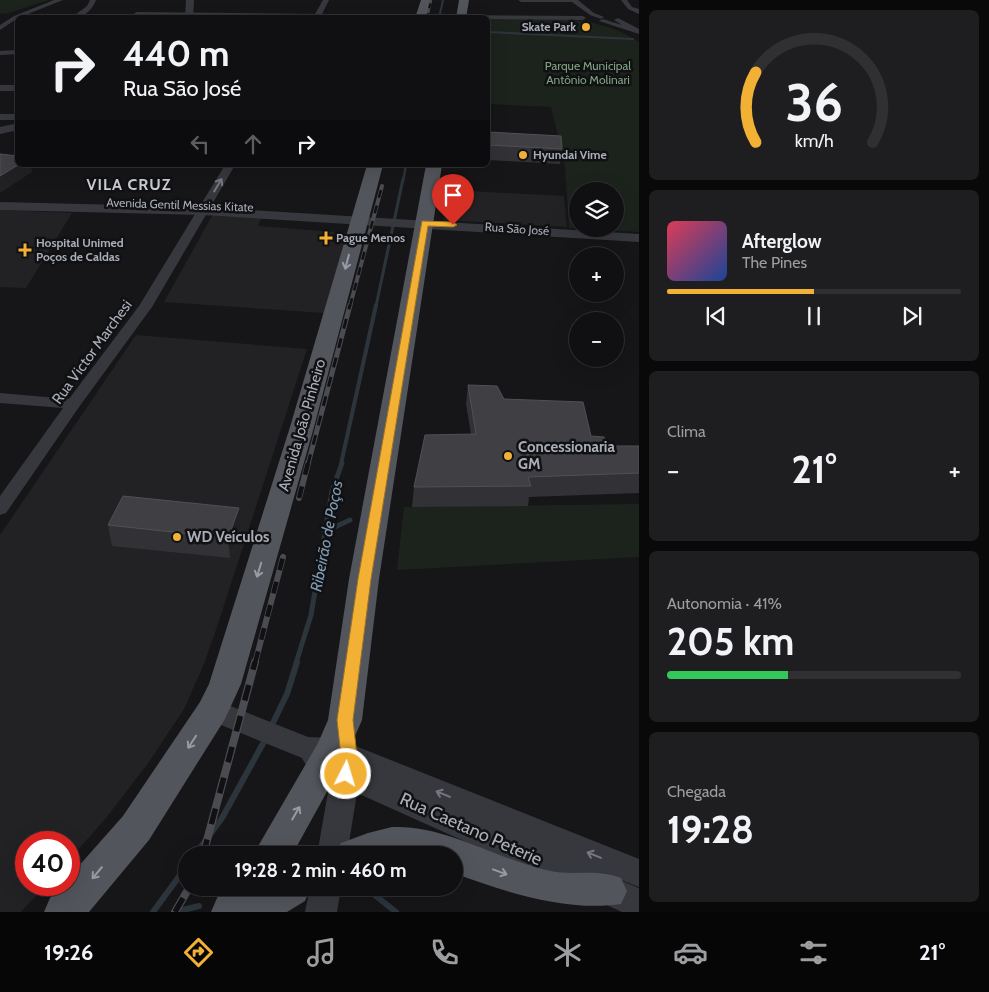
<!DOCTYPE html>
<html lang="pt">
<head>
<meta charset="utf-8">
<style>
  body { margin:0; font-family:Cabin,sans-serif; background:#1e1e20; color:#f1f3f6; height:100vh; display:flex; flex-direction:column; font-size:19px; white-space:nowrap }
  * { box-sizing:border-box; margin:0 }
  p { font-size:16px; color:#9c9d9f }
  .icon { flex:none; width:28px; height:28px; fill:none; stroke:currentColor; stroke-width:2; stroke-linecap:round; stroke-linejoin:round }
  .map { position:relative; flex:1; overflow:hidden }
  .panel { display:flex; flex-direction:column; gap:10px; padding:10px; background:#09090a; width:350px }
  .panel>* { flex:none }
  .banner { position:absolute; left:15px; top:15px; width:475px; height:152px; border-radius:8px; box-shadow:0 5px 20px #0002,0 0 0 1px #303032; background:#101012; color:#f1f3f6; overflow:hidden }
  .buttons { position:absolute; left:569px; top:182px; display:grid; gap:10px }
  .buttons a { display:grid; place-items:center; width:55px; height:55px; border-radius:50%; background:#101012; box-shadow:0 5px 20px #0002,0 0 0 1px #303032; font-size:25px }
  .speed { position:absolute; left:15px; top:831px; display:flex; gap:10px; font-size:25px; font-weight:700; text-align:center }
  .speed>* { display:grid; place-content:center; width:65px; height:65px; border-radius:50%; background:#101012; box-shadow:0 5px 20px #0002,0 0 0 1px #303032; line-height:1 }
  .speed .limit { border:8px solid #d22; background:#fff; color:#111 }
  .pin { position:absolute; display:grid; place-items:center; width:42px; height:42px; color:#fff; margin:-51px -21px; border-radius:50% 50% 50% 0; rotate:-45deg; box-shadow:0 0 5px #0007 }
  .pin .icon { rotate:45deg }
  .me { position:absolute; width:55px; margin:-28px; rotate:5deg; stroke-linejoin:round; filter:drop-shadow(0 0 4px #0008) }
  .turn { display:flex; align-items:center; gap:18px; height:105px; padding:0 25px; font-size:22px }
  .turn .icon { width:65px; height:65px; stroke-width:2.5 }
  .turn b { display:block; font-size:35px; line-height:42px }
  .lanes { display:flex; align-items:center; height:48px; padding:0 25px; background:#0003; justify-content:center; gap:25px; direction:ltr }
  .lanes .off { opacity:.35 }
  .big { font-size:38px; font-weight:800; line-height:1.1 }
  .panel .card { flex:1; display:flex; flex-direction:column; justify-content:center; gap:8px; min-width:0; padding:0 18px; border-radius:8px; background:#1e1e20 }
  .panel .dial { align-items:center; gap:0 }
  .dial svg { height:130px; overflow:visible; fill:none; stroke:#303032; stroke-width:7; stroke-linecap:round; text-anchor:middle }
  .dial text { fill:#f1f3f6; stroke:none }
  .song { display:flex; align-items:center; gap:15px }
  .cover { width:60px; height:60px; border-radius:8px; background:linear-gradient(135deg,hsl(350 70% 55%),hsl(220 70% 35%)) }
  .played { height:5px; border-radius:2px; background:linear-gradient(90deg,#f2b134 50%,#303032 50%) }
  .keys { display:flex; justify-content:space-around; direction:ltr }
  .heat { display:flex; justify-content:space-between; align-items:center; font-size:28px; direction:ltr }
  .charge { height:8px; border-radius:4px; background:linear-gradient(90deg,#34c759 41%,#303032 0) }
  .trip { position:absolute; left:178px; top:846px; width:285px; height:50px; border-radius:25px; background:#101012; box-shadow:0 5px 20px #0002,0 0 0 1px #303032; font-weight:800; line-height:50px; text-align:center }
  .tab-bar { display:flex; height:80px; justify-content:space-around; align-items:center; background:#060607; color:#9c9d9f }
  .tab-bar .icon { width:35px; height:35px }
  .tab-bar .selected { color:#f2b134 }
  .tab-bar b { font-size:22px; color:#f1f3f6 }
  main { display:flex; flex:1; min-height:0 }
  .map>svg:first-child { display:block }
  .built { fill:#222225 }
  .green { fill:#1c231d }
  .lines { fill:none; stroke-linecap:round; stroke-linejoin:round }
  .stream-far5 { stroke:#2c353c; stroke-width:2 }
  .stream-far4 { stroke:#2c353c; stroke-width:2.5 }
  .stream-far3 { stroke:#2c353c; stroke-width:3 }
  .stream-far2 { stroke:#2c353c; stroke-width:4 }
  .stream-far1 { stroke:#2c353c; stroke-width:5 }
  .stream { stroke:#2c353c; stroke-width:6 }
  .minor { fill:#37383d; fill-rule:evenodd }
  .tertiary { fill:#37383d; fill-rule:evenodd }
  .primary { fill:#53555c; fill-rule:evenodd }
  .rail-far4-casing { stroke:#4a4c52; stroke-width:2.5 }
  .rail-far3-casing { stroke:#4a4c52; stroke-width:4 }
  .rail-far2-casing { stroke:#4a4c52; stroke-width:5 }
  .rail-far1-casing { stroke:#4a4c52; stroke-width:6 }
  .rail-casing { stroke:#4a4c52; stroke-width:8 }
  .rail-far4 { stroke:#111113; stroke-width:2; stroke-dasharray:5; stroke-linecap:butt }
  .rail-far3 { stroke:#111113; stroke-width:2.5; stroke-dasharray:8; stroke-linecap:butt }
  .rail-far2 { stroke:#111113; stroke-width:3; stroke-dasharray:10; stroke-linecap:butt }
  .rail-far1 { stroke:#111113; stroke-width:4.5; stroke-dasharray:12; stroke-linecap:butt }
  .rail { stroke:#111113; stroke-width:5.5; stroke-dasharray:16; stroke-linecap:butt }
  .wall { fill:#323236 }
  .shaded-wall { fill:#212124 }
  .building { fill:#3f3f44; stroke:#4f5156 }
  .oneway { stroke:#757881 }
  .oneway2 { stroke:#979ba6 }
  .route { fill:#f2b134; stroke:#9d7322 }
  .poi-dot { fill:#f2b134; stroke:#111113; stroke-width:2 }
  .labels { text-anchor:middle; stroke-width:5; stroke-linejoin:round; paint-order:stroke }
  .far-poi-label { font-size:12px; font-weight:bold; fill:#a8adb8; stroke:#111113; text-anchor:start }
  .far-park-label { font-size:12px; fill:#7fa381; stroke:#111113 }
  .far-street-label { font-size:12px; fill:#a8adb8; stroke:#111113 }
  .street-label { font-size:15px; fill:#a8adb8; stroke:#111113 }
  .poi-label { font-size:15px; font-weight:bold; fill:#a8adb8; stroke:#111113; text-anchor:start }
  .far-district-label { font-size:16px; font-weight:bold; letter-spacing:1px; fill:#c9ccd4; stroke:#111113 }
  .water-label { font-size:16px; font-style:italic; fill:#7f9bb3; stroke:#111113 }
  .near-street-label { font-size:18px; fill:#a8adb8; stroke:#111113 }
</style>
</head>
<body>
<main>
<div class="map">
<svg width="639" height="912" viewBox="0 0 639 912">
  <rect width="100%" height="100%" fill="#161618"/>
  <!-- built -->
  <path class="built" d="M448 190 564 196 567 227 444 220Z
    M0 210 72 213 26 288 0 287Z
    M213 214 262 216 258 226 347 233 324 313 164 302Z
    M136 335 307 349 218 624 204 664 184 709 149 762 106 818 69 860V842H26V885H46L21 912H0V535Z"/>
  <!-- green -->
  <path class="green" d="M0 0H49L6 14 0 13Z
    M488 18C540 19 594 12 639 42V232L585 229H615V191H578L577 228H569L565 165 551 107 488 104Z
    M639 504V557L397 570 404 507Z"/>
  <g class="lines">
    <!-- stream-far5 -->
    <path class="stream-far5" d="M439 18 443 0
      M488 32 633 39"/>
    <!-- stream-far4 -->
    <path class="stream-far4" d="M403 181 406 165"/>
    <!-- stream-far3 -->
    <path class="stream-far3" d="M376 306 403 179"/>
    <!-- stream-far2 -->
    <path class="stream-far2" d="M341 464 376 305"/>
    <!-- stream-far1 -->
    <path class="stream-far1" d="M324 532 350 520
      M296 663 311 615 332 491 342 463"/>
    <!-- stream -->
    <path class="stream" d="M270 729 287 694 297 662
      M195 855 222 818 266 738
      M371 892 396 912
      M153 912 186 867
      M175 912 199 906"/>
    <!-- minor -->
    <path class="minor" d="M54 0H63L18 18 0 30V25L14 16Z
      M90 0H96C92 11 83 18 71 18L87 6Z
      M323 0H329L322 14 583 16 586 18 583 20 488 19V18H127L137 12 315 14Z
      M518 0H578L594 13 604 17 601 19 590 15 572 2H521Z
      M621 0H627L632 7 639 9V14L628 9Z
      M618 18 639 29V34L599 21 603 19 622 25 614 20Z
      M18 50V54L0 55V51Z
      M0 85H18V91H0Z
      M0 114H18V120H0Z
      M225 165H235L152 307 79 407 6 513 0 515V496L63 408 0 403V393L69 399 139 306Z"/>
    <!-- tertiary -->
    <path class="tertiary" d="M186 0H194L193 18H185Z
      M18 123V130L0 134V127Z
      M0 202 203 207 639 234V242L203 215 0 210Z
      M213 699 308 737 333 738 343 741 639 859V887L598 871 639 888V912H622L357 793 347 855H317L330 781C318 775 308 771 302 758L204 718 200 710 204 702Z
      M310 888H341L337 912H305Z"/>
    <!-- primary -->
    <path class="primary" d="M421 0H431L426 18H415Z
      M459 0H469L466 18H456Z
      M367 165H383L314 427 241 684 225 719 149 840 89 912H44L50 898 62 885H69V877L123 816 200 702 209 684 290 427Z
      M426 165H442L379 579 362 720 345 759 292 855H253L318 743 328 720 349 579Z
      M392 827C446 825 494 858 546 870 572 877 595 868 621 878L627 891 621 904C567 912 504 892 454 873V855H335L341 843 368 833Z
      M226 888H311L305 901 287 912H211L217 898Z"/>
    <defs>
      <path id="rail-far4" d="M427 18 431 0
        M387 167 388 165"/>
      <path id="rail-far3" d="M350 306 382 186"/>
      <path id="rail-far2" d="M308 464 350 305"/>
      <path id="rail-far1" d="M299 498 308 463
        M255 663 283 557"/>
      <path id="rail" d="M203 855 255 662
        M175 912 189 888"/>
    </defs>
    <!-- rail-far4 casing -->
    <use href="#rail-far4" class="rail-far4-casing"/>
    <!-- rail-far3 casing -->
    <use href="#rail-far3" class="rail-far3-casing"/>
    <!-- rail-far2 casing -->
    <use href="#rail-far2" class="rail-far2-casing"/>
    <!-- rail-far1 casing -->
    <use href="#rail-far1" class="rail-far1-casing"/>
    <!-- rail casing -->
    <use href="#rail" class="rail-casing"/>
    <!-- rail-far4 -->
    <use href="#rail-far4" class="rail-far4"/>
    <!-- rail-far3 -->
    <use href="#rail-far3" class="rail-far3"/>
    <!-- rail-far2 -->
    <use href="#rail-far2" class="rail-far2"/>
    <!-- rail-far1 -->
    <use href="#rail-far1" class="rail-far1"/>
    <!-- rail -->
    <use href="#rail" class="rail"/>
  </g>
  <!-- wall -->
  <path class="wall" d="M488 132 562 149 560 164 488 160Z
    M468 385 504 399 591 436 608 446H639V493L529 497 528 506 412 507 414 487 471 434 466 404Z
    M108 525 240 528 230 558 112 546Z"/>
  <!-- shaded-wall -->
  <path class="shaded-wall" d="M18 165H31L32 172 0 193V176Z
    M239 508 240 528 230 558 228 538Z"/>
  <!-- building -->
  <path class="building" d="M488 132 561 136 562 149 488 145Z
    M0 154 18 156V165L0 176Z
    M468 385 497 386 504 399 583 402 591 436 604 437 608 446H639V473L528 477 531 486 414 487 425 435 476 434Z
    M123 496 239 508 228 538 108 525Z"/>
  <!-- one-way arrows -->
  <defs><path id="oneway-shaft" d="M-6 0H5M1.5-3L5.5 0L1.5 3" fill="none" stroke-width="1.6" stroke-linecap="round" stroke-linejoin="round" transform="scale(1.25)"/></defs>
  <g class="oneway">
    <use href="#oneway-shaft" transform="translate(218 185) rotate(-59)"/>
    <use href="#oneway-shaft" transform="translate(443 794) rotate(-158)"/>
    <use href="#oneway-shaft" transform="translate(594 855) rotate(-158)"/>
  </g>
  <g class="oneway2">
    <use href="#oneway-shaft" transform="translate(347 262) rotate(105)"/>
    <use href="#oneway-shaft" transform="translate(259 570) rotate(107)"/>
    <use href="#oneway-shaft" transform="translate(192 742) rotate(123)"/>
    <use href="#oneway-shaft" transform="translate(296 813) rotate(-60)"/>
    <use href="#oneway-shaft" transform="translate(500 872) rotate(20)"/>
    <use href="#oneway-shaft" transform="translate(97 873) rotate(130)"/>
  </g>
  <!-- route -->
  <path class="route" d="M422 221 453 222 457 225 453 227 428 226 371 579 353 720 357 756 352 779 346 781 341 779 338 774 341 756 337 720 358 579Z"/>
  <!-- markers -->
  <g class="poi-dot">
    <circle cx="586" cy="27" r="5"/>
    <circle cx="523" cy="155" r="5"/>
    <path d="M323.5 230.5h5v5h5v5h-5v5h-5v-5h-5v-5h5z"/>
    <path d="M22.5 242.5h5v5h5v5h-5v5h-5v-5h-5v-5h5z"/>
    <circle cx="508" cy="456" r="5"/>
    <circle cx="177" cy="537" r="5"/>
  </g>
  <g class="labels">
    <!-- far-poi labels -->
    <g class="far-poi-label">
      <text x="576" y="31" text-anchor="end">Skate Park</text>
      <text x="533" y="159">Hyundai Vime</text>
      <text x="336" y="242">Pague Menos</text>
      <text x="36" y="247">Hospital Unimed<tspan x="36" dy="14">Poços de Caldas</tspan></text>
    </g>
    <!-- far-park labels -->
    <g class="far-park-label">
      <text x="588" y="70">Parque Municipal<tspan x="588" dy="14">Antônio Molinari</tspan></text>
    </g>
    <!-- far-street labels -->
    <g class="far-street-label">
      <text transform="translate(180 205) rotate(2)" y="4">Avenida Gentil Messias Kitate</text>
      <text transform="translate(517 229) rotate(4)" y="4">Rua São José</text>
    </g>
    <!-- street labels -->
    <g class="street-label">
      <text transform="translate(92 352) rotate(-54)" y="5">Rua Victor Marchesi</text>
      <text transform="translate(302 425) rotate(-74)" y="5">Avenida João Pinheiro</text>
    </g>
    <!-- poi labels -->
    <g class="poi-label">
      <text x="518" y="452">Concessionaria<tspan x="518" dy="17">GM</tspan></text>
      <text x="187" y="542">WD Veículos</text>
    </g>
    <!-- far-district labels -->
    <g class="far-district-label">
      <text x="129" y="190">VILA CRUZ</text>
    </g>
    <!-- water labels -->
    <g class="water-label">
      <text transform="translate(326 536) rotate(-79)" y="6">Ribeirão de Poços</text>
    </g>
    <!-- near-street labels -->
    <g class="near-street-label">
      <text transform="translate(471 829) rotate(24)" y="6">Rua Caetano Peterie</text>
    </g>
  </g>
</svg>
<div class="buttons">
<a><svg class="icon" aria-label="layers" viewBox="0 0 24 24"><path d="M12 4l9 5-9 5-9-5zM3 14l9 5 9-5"/></svg></a>
<a>+</a>
<a>−</a>
</div>
<div class="speed"><div class="limit">40</div></div>
<div class="pin" style="left:453px;top:225px;background:#d93025"><svg class="icon" aria-label="arrive" viewBox="0 0 24 24"><path d="M6 21V4h12l-3 4 3 4H6"/></svg></div>
<svg class="me" style="left:346px;top:774px" viewBox="-20 -20 40 40"><circle r="17" fill="#f2b134" stroke="#fff" stroke-width="3"/><path d="M0-11L8 9 0 5-8 9z" fill="#fff"/></svg>
<div class="trip">19:28 · 2 min · 460 m</div>
<div class="banner">
<div class="turn"><svg class="icon" aria-label="right" viewBox="0 0 24 24"><path d="M7 20v-9h11M14 6l5 5-5 5"/></svg><div><b>440 m</b>Rua São José</div></div>
<div class="lanes"><svg class="icon off" aria-label="left" viewBox="0 0 24 24"><path d="M17 20v-9H6M10 6l-5 5 5 5"/></svg><svg class="icon off" aria-label="ahead" viewBox="0 0 24 24"><path d="M12 20V5M6 11l6-6 6 6"/></svg><svg class="icon" aria-label="right" viewBox="0 0 24 24"><path d="M7 20v-9h11M14 6l5 5-5 5"/></svg></div>
</div>
</div>
<section class="panel">
<div class="card dial"><svg viewBox="0 0 100 80">
<path d="M14 69A42 42 0 1 1 86 69"/>
<path d="M14 69A42 42 0 0 1 14 26" stroke="#f2b134"/>
<text x="50" y="56" font-size="32" font-weight="700">36</text>
<text x="50" y="72" font-size="11">km/h</text>
</svg></div>
<div class="card">
<div class="song"><i class="cover"></i><div><b>Afterglow</b><p>The Pines</p></div></div>
<div class="played"></div>
<div class="keys"><svg class="icon" aria-label="previous" viewBox="0 0 24 24"><path d="M18 5L8 12l10 7zM5 5v14"/></svg><svg class="icon" aria-label="pause" viewBox="0 0 24 24"><path d="M8 5v14M16 5v14"/></svg><svg class="icon" aria-label="next" viewBox="0 0 24 24"><path d="M6 5l10 7-10 7zM19 5v14"/></svg></div>
</div>
<div class="card"><p>Clima</p>
<div class="heat"><a>−</a><b class="big">21°</b><a>+</a></div>
</div>
<div class="card"><p>Autonomia · 41%</p><b class="big">205 km</b><div class="charge"></div></div>
<div class="card"><p>Chegada</p><b class="big">19:28</b></div>
</section>
</main>
<nav class="tab-bar">
<b>19:26</b>
<svg class="icon selected" aria-label="directions" viewBox="0 0 24 24"><path d="M12 3l9 9-9 9-9-9zM9 14v-3h6M13 9l2 2-2 2"/></svg>
<svg class="icon" aria-label="music" viewBox="0 0 24 24"><path d="M9 18V5l10-2v13"/><circle cx="6" cy="18" r="3"/><circle cx="16" cy="16" r="3"/></svg>
<svg class="icon" aria-label="phone" viewBox="0 0 24 24"><path d="M5 4h4l2 5-3 2q2 4 5 5l2-3 5 2v4C11 20 4 13 5 4z"/></svg>
<svg class="icon" aria-label="climate" viewBox="0 0 24 24"><path d="M12 3v18M4 7l16 10M4 17L20 7"/></svg>
<svg class="icon" aria-label="car" viewBox="0 0 24 24"><path d="M5 17H2v-5l4-1 3-4h7l3 4 3 1v5h-3M9 17h6M6 11h13"/><circle cx="7" cy="17" r="2"/><circle cx="17" cy="17" r="2"/></svg>
<svg class="icon" aria-label="filters" viewBox="0 0 24 24"><path d="M4 7h16M4 17h16"/><circle cx="9" cy="7" r="2"/><circle cx="15" cy="17" r="2"/></svg>
<b>21°</b>
</nav>
</body>
</html>
